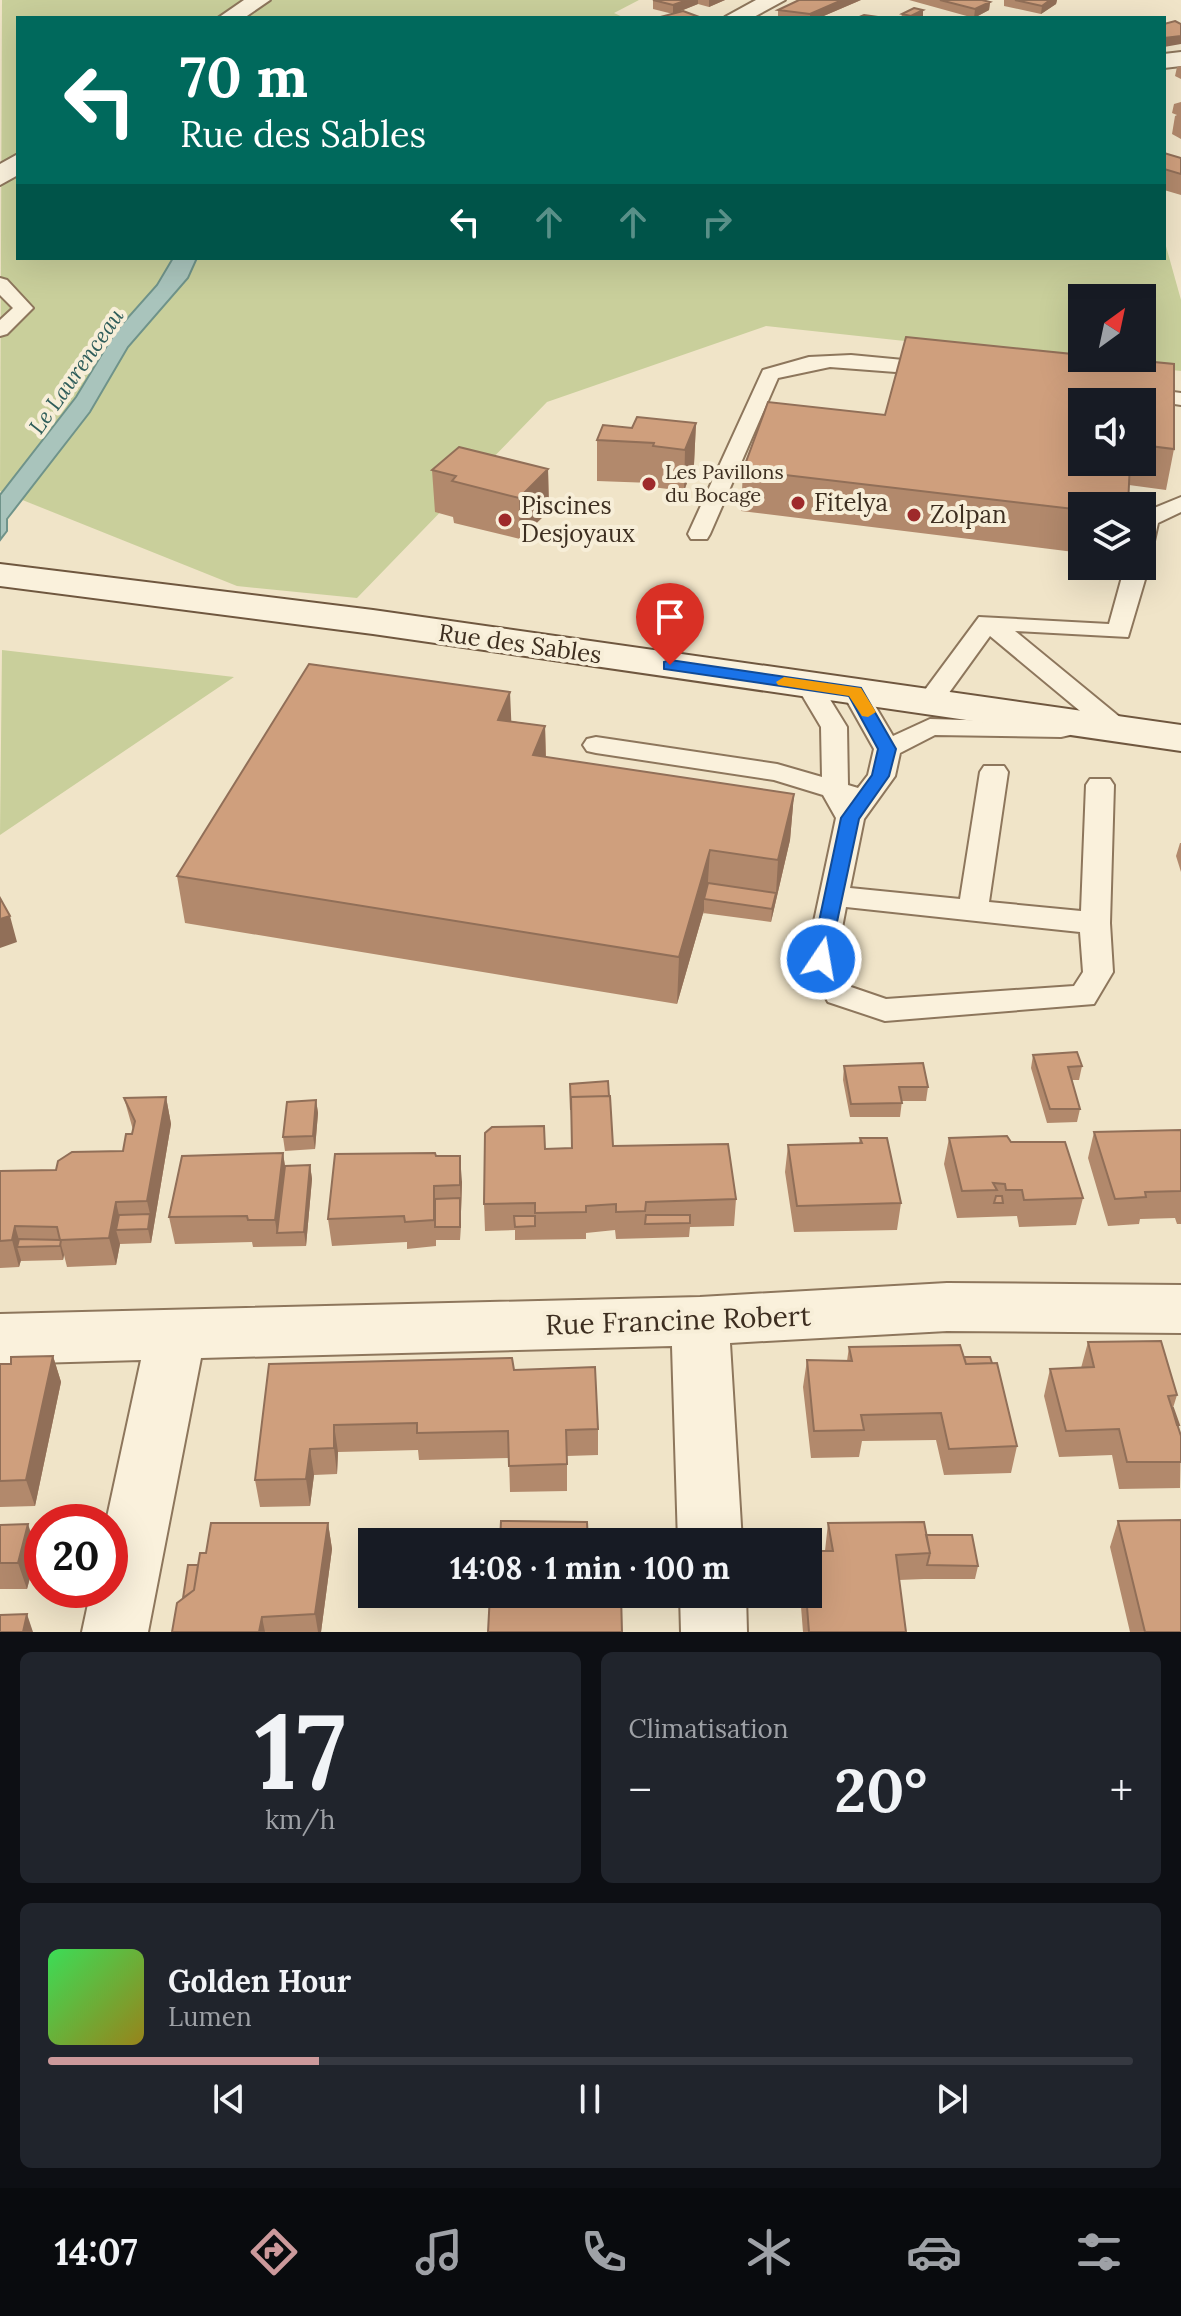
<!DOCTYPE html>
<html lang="fr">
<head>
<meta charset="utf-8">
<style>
  body { margin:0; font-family:Lora,serif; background:#20242c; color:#f1f3f6; height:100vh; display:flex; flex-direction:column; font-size:30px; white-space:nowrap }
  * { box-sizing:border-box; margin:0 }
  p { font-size:26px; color:#9ea1a6 }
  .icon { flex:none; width:44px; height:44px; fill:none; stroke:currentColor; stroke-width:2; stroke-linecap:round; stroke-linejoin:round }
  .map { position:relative; height:1632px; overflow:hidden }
  .drawer { display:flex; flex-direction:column; gap:20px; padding:20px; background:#0d0f14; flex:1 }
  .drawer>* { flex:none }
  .guide { position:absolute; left:16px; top:16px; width:1150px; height:244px; border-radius:0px; box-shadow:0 8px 32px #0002; background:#00695c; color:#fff; overflow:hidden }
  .needle { width:52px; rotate:33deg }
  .buttons { position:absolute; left:1068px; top:284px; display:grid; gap:16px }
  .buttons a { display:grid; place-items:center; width:88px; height:88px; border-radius:0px; background:#171b24; box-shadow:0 8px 32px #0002; font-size:40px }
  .speed { position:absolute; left:24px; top:1504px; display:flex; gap:16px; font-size:40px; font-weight:700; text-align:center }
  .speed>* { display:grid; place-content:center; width:104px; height:104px; border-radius:50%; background:#171b24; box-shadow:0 8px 32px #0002; line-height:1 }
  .speed .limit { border:12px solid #d22; background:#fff; color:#111 }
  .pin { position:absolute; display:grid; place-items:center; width:68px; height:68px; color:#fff; margin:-82px -34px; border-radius:50% 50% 50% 0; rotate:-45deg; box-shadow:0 0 8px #0007 }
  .pin .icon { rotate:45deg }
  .me { position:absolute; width:88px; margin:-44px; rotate:12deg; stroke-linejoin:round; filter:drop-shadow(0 0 6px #0008) }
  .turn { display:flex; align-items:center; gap:28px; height:168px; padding:0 32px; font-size:36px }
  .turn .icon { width:104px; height:104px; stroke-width:2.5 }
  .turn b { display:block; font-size:56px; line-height:68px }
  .lanes { display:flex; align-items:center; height:76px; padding:0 32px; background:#0003; justify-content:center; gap:40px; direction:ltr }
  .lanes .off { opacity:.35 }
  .big { font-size:60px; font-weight:700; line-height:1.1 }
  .drawer .tile { flex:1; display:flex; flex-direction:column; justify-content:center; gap:12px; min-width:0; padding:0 28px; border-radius:12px; background:#20242c }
  .drawer .dial { align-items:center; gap:0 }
  .dial b { font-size:104px; line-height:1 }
  .song { display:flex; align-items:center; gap:24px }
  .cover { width:96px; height:96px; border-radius:12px; background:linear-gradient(135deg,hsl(130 70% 55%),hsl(50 70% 35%)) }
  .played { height:8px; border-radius:4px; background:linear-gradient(90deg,#cc999b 25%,#363941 25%) }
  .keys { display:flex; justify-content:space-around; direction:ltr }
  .heat { display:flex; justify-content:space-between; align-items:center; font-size:44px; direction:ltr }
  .drawer .tiles { flex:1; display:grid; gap:20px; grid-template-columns:1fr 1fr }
  .tile:last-child { grid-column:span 2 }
  .trip { position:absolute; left:358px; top:1528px; width:464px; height:80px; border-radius:0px; background:#171b24; box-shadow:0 8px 32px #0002; font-weight:700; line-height:80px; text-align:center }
  .menu { display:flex; height:128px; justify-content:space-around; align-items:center; background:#090b0e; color:#9ea1a6 }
  .menu .icon { width:56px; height:56px }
  .menu .on { color:#cc999b }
  .menu b { font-size:36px; color:#f1f3f6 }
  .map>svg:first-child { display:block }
  .green { fill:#c9cf9b; fill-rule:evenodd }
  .water { fill:#a9c4bc; stroke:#6f938a; stroke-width:2 }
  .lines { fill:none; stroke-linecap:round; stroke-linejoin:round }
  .lane-casing { stroke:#8d765c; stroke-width:4 }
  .street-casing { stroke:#8d765c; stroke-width:4 }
  .secondary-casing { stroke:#6f573f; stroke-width:4 }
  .lane { fill:#faf1dc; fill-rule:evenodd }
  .street { fill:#faf1dc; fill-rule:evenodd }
  .secondary { fill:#faf1dc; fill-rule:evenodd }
  .wall { fill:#b2896c; fill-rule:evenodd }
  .shaded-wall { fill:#916f58 }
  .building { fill:#cf9f7d; stroke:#916f58; stroke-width:2 }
  .route { fill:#1a73e8; stroke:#114b97; stroke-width:2 }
  .slow { fill:#f59e0b }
  .poi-dot { fill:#9e2a2b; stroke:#f7eed8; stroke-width:3 }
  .labels { text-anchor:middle; stroke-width:8; stroke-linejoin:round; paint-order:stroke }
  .far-poi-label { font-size:20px; fill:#3d2e20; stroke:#f7eed8; text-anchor:start }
  .far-water-label { font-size:22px; font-style:italic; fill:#2f5d5a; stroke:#f7eed8 }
  .poi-label { font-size:24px; fill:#3d2e20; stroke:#f7eed8; text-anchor:start }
  .street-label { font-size:24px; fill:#3d2e20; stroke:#f7eed8 }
  .near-street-label { font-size:28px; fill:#3d2e20; stroke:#f7eed8 }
</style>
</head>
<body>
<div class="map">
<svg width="1181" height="1632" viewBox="0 0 1181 1632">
  <rect width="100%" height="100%" fill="#f0e4c8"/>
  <!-- green -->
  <path class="green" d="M2 0H639L614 13 625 18H18V258H1164V239L1181 300V371L766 326 547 402 357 598 237 586 0 491ZM1082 298H1142V358H1082Z
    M2 650 234 677 0 835Z"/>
  <!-- water -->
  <path class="water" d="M173 258H197L188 278 128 347 90 412 7 519V531L0 540V495L76 397 116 331 157 285Z"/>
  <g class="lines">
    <defs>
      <path id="lane" d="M0 278 7 280 33 308 7 334 0 336V320L13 308 0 295Z
        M851 355 935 363 945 369 935 375 830 367 778 378 710 534 707 539H691L688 534 763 370 809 357Z
        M1135 387 1181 393V405L1128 397 1125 393Z
        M1181 497V512L1158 523 1154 541 1142 548V513Z
        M1142 560 1149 566 1128 637 1015 631 1127 723 1131 729 1127 735H1109L990 636 938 708H920L916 702 979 617 1109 624 1125 566H1142Z
        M809 677 818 680 847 727 848 785 858 788 868 775 874 749 842 692 846 687H864L893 736 930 719 1070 723 1074 729 1070 735 1061 737 935 735 900 753 895 776 864 819 850 888 960 899 980 772 984 766H1004L1008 772 989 902 1081 911 1086 785 1090 779H1110L1114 785 1110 923 1113 972 1094 1004 885 1021 828 1002 806 959 836 818 823 795 774 780 596 753 587 751 583 745 587 739 596 737 777 764 822 777 821 727 796 685ZM846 907 1080 932 1083 972 1074 986 886 999 851 987 836 959Z"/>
      <path id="street" d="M244 0H270L244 18H218Z
        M756 0H785L752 18 725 17Z
        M1181 52V66L1164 68V54Z
        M18 154V175L0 185V164Z
        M947 1283 1181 1285V1333L947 1331 730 1343 742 1542H678L672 1346 201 1358 148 1632H82L91 1590H110V1522H106L141 1360 0 1364V1314L700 1297Z
        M680 1594H746L747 1632H681Z"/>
      <path id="secondary" d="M0 564 373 610 1181 725V751L373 634 0 586Z"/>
    </defs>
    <!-- lane casing -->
    <use href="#lane" class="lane-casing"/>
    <!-- street casing -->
    <use href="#street" class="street-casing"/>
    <!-- secondary casing -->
    <use href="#secondary" class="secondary-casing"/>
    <!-- lane -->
    <use href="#lane" class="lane"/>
    <!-- street -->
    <use href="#street" class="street"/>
    <!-- secondary -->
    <use href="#secondary" class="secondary"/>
  </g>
  <!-- wall -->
  <path class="wall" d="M653 0H725L709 7 698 4 673 14 653 9Z
    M861 0 819 18H778V10Z
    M909 0H982L990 2 989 10 974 18Z
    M1004 0H1057L1056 4 1041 14 1004 6Z
    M923 10V18H901L902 14Z
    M1181 66V79L1175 76 1177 67Z
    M1181 102V139L1172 134 1175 116 1177 115 1172 113 1174 104Z
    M1164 153 1181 158V195L1164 190Z
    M906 337 1082 355V358H1113L1174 364V449L1166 490 1129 485 1128 506H1082V553L741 511 743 470 768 402 885 415ZM1082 402H1142V462H1082Z
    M674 421 696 423 694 464 684 491 652 487V483L597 481V440L632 428Z
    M548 469 549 511 520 539 454 523 453 517 435 512 432 470Z
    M511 721 545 726 546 757 794 794 790 840 771 922 703 913 704 910 677 1004 185 923 177 876Z
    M1180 843H1181V872L1176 856Z
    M1033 1055 1082 1066 1079 1080H1072L1080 1109 1077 1122 1047 1123 1031 1068Z
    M844 1066 928 1087 926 1101H902L900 1117H850L843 1080Z
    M570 1084 613 1146 736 1199 734 1226 690 1227 689 1237 616 1239 615 1230 586 1233V1239L515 1240V1230L485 1231 484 1204 545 1149 572 1148Z
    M166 1097 171 1124 151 1243 120 1244 116 1265 67 1267 64 1255 63 1260 21 1261V1260L19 1267 0 1268V1171L56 1170 123 1151 133 1130 124 1098Z
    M316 1100 318 1113 315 1149 285 1151 283 1137Z
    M1181 1130V1224H1177L1175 1218 1140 1219 1139 1224 1108 1226 1088 1158 1094 1132Z
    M860 1138 901 1203 897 1230 794 1232 785 1172 788 1145 859 1143Z
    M949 1138 1011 1142 1083 1198 1076 1225 1019 1227 1017 1216 957 1218 944 1164Z
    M283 1153 285 1166 310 1165 312 1179 306 1246 253 1247 252 1242 175 1244 169 1217Z
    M436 1156 462 1182 460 1240H436V1246L407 1249V1242L332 1246 328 1219Z
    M1088 1342 1177 1395 1173 1408 1179 1425 1178 1427 1181 1436 1180 1488 1119 1489 1112 1455 1059 1457 1044 1396 1050 1369 1081 1368Z
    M849 1347 964 1357 1017 1446 1011 1473 944 1475 936 1440 862 1441 859 1457 811 1458 803 1387 807 1360 847 1361Z
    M53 1356 61 1382 35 1506 0 1507V1364H11Z
    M269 1364 514 1370 598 1429V1455L567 1456V1491L510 1492 509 1458 419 1460 418 1450 338 1452 337 1474 314 1475 310 1506 260 1507 255 1480Z
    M1118 1521 1181 1632H1130L1110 1547Z
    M328 1523 332 1549 321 1632H172L183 1598 198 1565 206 1553Z
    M828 1523 926 1535 978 1566 975 1579H924L899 1580 906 1632H803L800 1594H808L825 1551Z
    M0 1525 37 1551 27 1589H0Z"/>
  <!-- shaded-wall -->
  <path class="shaded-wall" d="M687 0H698V4L673 14V5Z
    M709 0H725L709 7Z
    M842 0H861L819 18H810V14Z
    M1050 0H1057L1056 4 1041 14 1042 6Z
    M990 2 989 10 974 18 975 9Z
    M923 10V18H911V16Z
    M1181 36V44L1164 47V38Z
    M696 423 694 464 684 491 685 450Z
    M548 469 549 511 520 539 519 498Z
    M510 692 512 737 498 720Z
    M545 726 546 772 533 755Z
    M794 794 790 840 771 922 772 909 776 893 778 860Z
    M710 850 707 896 704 899V910L677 1004 679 957Z
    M10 916 17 942 0 948V919Z
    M166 1097 171 1124 151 1243 148 1229 150 1214 147 1201Z
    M316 1100 318 1113 315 1149 313 1136Z
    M283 1153 287 1180 277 1233 275 1220Z
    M460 1156 462 1182 461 1212 460 1185Z
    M310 1165 312 1179 306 1246 304 1232Z
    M460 1198 461 1212 460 1240Z
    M116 1202 122 1228 116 1230 120 1244 116 1265 109 1238Z
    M15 1226 21 1247H17L21 1260 19 1267 12 1240Z
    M60 1241 64 1255 63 1260 60 1246Z
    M53 1356 61 1382 35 1506 26 1480Z
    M334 1425 338 1452 337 1474 334 1448Z
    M310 1449 314 1475 310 1506 306 1479Z
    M328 1523 332 1549 321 1632H318L315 1614Z
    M28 1524 37 1551 27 1589 18 1563Z
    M27 1614 33 1632H23Z
    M262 1617 265 1632H259Z"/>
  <!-- building -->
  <path class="building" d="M653 0H687L673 5Z
    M799 0H842L810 14 778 10Z
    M940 0H982L990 2 975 9Z
    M1015 0H1050L1042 6Z
    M914 8 923 10 911 16 902 14Z
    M683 11 702 18H671L664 16Z
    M864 15 885 18H857Z
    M1175 21 1181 24V36L1164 38V24Z
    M1164 153 1181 158V174L1164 169Z
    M906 337 1082 355V358H1113L1174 364V449L1142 445V402H1082V462H1130L1128 506H1082V510L743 470 768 402 885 415Z
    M637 417 696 423 685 450 653 446 654 443 597 440 603 425 632 428Z
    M459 447 548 469 519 498 452 481 456 476 432 470Z
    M309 664 510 692 498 720 545 726 533 755 794 794 778 860 710 850 679 957 177 876Z
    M708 883 776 893 772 909 704 899Z
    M0 898 10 916 0 919Z
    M1077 1052 1082 1066 1068 1067 1080 1109H1050L1033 1055Z
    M923 1063 928 1087H899L902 1103 851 1104 844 1066Z
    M608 1081 609 1096 571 1097V1110L570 1084Z
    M610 1096 613 1146 728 1144 736 1199 646 1202 645 1211 616 1212V1204L586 1206V1212L535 1213V1203L484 1204 485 1133 492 1127 544 1126 545 1149 572 1148 571 1097Z
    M166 1097 147 1201 116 1202 109 1238 60 1240 57 1227 15 1226 12 1240 0 1241V1171L56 1170 58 1161 72 1152 123 1151 126 1134H132L135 1121 124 1098Z
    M316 1100 313 1136 283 1137 287 1102Z
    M1181 1130V1191L1145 1192 1146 1197 1115 1199 1094 1132Z
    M1007 1136 1011 1142H1065L1083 1198 1024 1200 1022 1190H1006L1005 1184 993 1183 997 1190 962 1191 949 1138Z
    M860 1138H887L901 1203 797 1206 788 1145 862 1143Z
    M283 1153 275 1220H248L247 1216 169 1217 182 1156Z
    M435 1153 436 1156H460V1185L434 1186V1220L405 1222 404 1216 328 1219 335 1154Z
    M310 1165 304 1232 277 1233 285 1166Z
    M996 1196H1002L1003 1203H994Z
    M460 1198V1227H435V1199Z
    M150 1214 148 1229 116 1230 119 1215Z
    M646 1215H690V1223L645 1224Z
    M514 1216H535V1226L515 1227Z
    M19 1239 61 1240 60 1246 17 1247Z
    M1161 1341 1177 1395 1168 1396 1181 1436V1462H1127L1119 1429 1066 1431 1050 1369 1094 1367 1088 1342Z
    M960 1345 966 1364 997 1363 1017 1446 949 1449 941 1413 861 1415 864 1430 814 1431 807 1360 852 1361 849 1347Z
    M53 1356 26 1480 0 1481V1364H11V1357Z
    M964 1357H990L992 1363 966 1364Z
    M512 1358 514 1370 595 1367 598 1429 566 1430 567 1464 509 1466 508 1431 417 1433V1423L334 1425V1448L310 1449 306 1479 255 1480 269 1364Z
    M1172 1408H1173L1179 1425H1177Z
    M1181 1520V1632H1145L1118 1521Z
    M501 1521 587 1522 588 1542H500Z
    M924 1522 930 1553 896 1555 906 1632H809L806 1594H808V1551H833L828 1523Z
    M211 1523H328L315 1614 262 1617 259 1632H172L177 1603 194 1590 200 1553H206Z
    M28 1524 18 1563H0V1525Z
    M602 1533 603 1542H588L587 1534Z
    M926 1535H972L978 1566 927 1565 930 1553Z
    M381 1540 412 1541V1542H380Z
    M188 1565H198L194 1590 183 1598Z
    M490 1594H621L622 1632H488Z
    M27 1614 23 1632H0V1615Z"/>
  <!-- route -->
  <path class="route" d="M670 660 861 688 896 749 889 776 859 819 828 964 821 966 811 959 841 818 872 775 878 749 849 696 664 669V662Z"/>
  <!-- slow -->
  <path class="slow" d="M784 677 861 688 876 712 868 717 862 716 849 696 778 685 776 682Z"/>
  <!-- markers -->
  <g class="poi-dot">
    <circle cx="649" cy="484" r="8"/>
    <circle cx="798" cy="503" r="8"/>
    <circle cx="914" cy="515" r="8"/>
    <circle cx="505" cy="520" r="8"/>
  </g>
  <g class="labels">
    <!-- far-poi labels -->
    <g class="far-poi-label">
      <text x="665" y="479">Les Pavillons<tspan x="665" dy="23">du Bocage</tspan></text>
    </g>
    <!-- far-water labels -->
    <g class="far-water-label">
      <text transform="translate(76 371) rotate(-55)" y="8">Le Laurenceau</text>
    </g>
    <!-- poi labels -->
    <g class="poi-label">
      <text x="814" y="511">Fitelya</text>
      <text x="521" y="514">Piscines<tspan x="521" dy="28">Desjoyaux</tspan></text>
      <text x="930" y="523">Zolpan</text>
    </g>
    <!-- street labels -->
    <g class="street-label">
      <text transform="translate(520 644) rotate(8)" y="8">Rue des Sables</text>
    </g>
    <!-- near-street labels -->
    <g class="near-street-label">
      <text transform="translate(678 1320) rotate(-2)" y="10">Rue Francine Robert</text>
    </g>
  </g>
</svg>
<div class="buttons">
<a><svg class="needle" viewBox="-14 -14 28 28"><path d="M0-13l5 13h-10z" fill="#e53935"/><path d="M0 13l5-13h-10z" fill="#9ea1a6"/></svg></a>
<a><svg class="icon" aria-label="sound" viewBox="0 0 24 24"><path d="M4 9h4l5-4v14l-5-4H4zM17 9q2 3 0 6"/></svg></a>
<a><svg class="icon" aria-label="layers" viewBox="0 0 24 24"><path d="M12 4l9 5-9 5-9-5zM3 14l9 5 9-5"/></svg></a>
</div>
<div class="speed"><div class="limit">20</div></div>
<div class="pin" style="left:670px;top:665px;background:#d93025"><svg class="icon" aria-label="arrive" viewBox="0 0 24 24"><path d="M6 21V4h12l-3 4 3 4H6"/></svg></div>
<svg class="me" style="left:821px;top:959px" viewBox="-20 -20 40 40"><circle r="17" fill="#1a73e8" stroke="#fff" stroke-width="3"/><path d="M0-11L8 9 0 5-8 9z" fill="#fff"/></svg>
<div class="trip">14:08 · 1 min · 100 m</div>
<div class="guide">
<div class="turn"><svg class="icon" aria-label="left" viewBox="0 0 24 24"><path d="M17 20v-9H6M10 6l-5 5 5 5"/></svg><div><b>70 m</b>Rue des Sables</div></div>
<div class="lanes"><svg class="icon" aria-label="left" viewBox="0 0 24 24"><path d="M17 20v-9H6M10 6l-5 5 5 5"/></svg><svg class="icon off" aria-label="ahead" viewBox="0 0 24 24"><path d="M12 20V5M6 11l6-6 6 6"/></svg><svg class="icon off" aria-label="ahead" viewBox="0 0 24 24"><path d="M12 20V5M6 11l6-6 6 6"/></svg><svg class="icon off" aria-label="right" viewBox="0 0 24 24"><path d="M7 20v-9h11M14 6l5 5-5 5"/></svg></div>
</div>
</div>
<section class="drawer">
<div class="tiles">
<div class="tile dial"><b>17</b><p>km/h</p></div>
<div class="tile"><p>Climatisation</p>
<div class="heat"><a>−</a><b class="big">20°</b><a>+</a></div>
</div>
<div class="tile">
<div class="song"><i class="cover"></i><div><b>Golden Hour</b><p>Lumen</p></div></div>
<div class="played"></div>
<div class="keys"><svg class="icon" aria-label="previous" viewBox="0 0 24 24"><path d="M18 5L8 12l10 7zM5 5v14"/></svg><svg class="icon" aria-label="pause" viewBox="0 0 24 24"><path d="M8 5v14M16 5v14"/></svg><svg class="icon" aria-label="next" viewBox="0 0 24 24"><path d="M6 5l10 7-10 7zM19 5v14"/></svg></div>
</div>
</div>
</section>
<nav class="menu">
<b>14:07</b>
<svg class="icon on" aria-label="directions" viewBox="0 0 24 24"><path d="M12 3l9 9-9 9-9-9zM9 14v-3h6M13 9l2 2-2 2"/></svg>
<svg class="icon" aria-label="music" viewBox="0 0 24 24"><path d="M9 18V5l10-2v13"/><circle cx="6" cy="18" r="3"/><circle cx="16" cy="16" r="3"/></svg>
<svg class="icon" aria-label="phone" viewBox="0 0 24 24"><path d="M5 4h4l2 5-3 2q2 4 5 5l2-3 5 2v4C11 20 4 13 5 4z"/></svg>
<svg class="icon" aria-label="climate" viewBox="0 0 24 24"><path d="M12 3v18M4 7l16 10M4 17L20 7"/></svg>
<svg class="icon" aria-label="car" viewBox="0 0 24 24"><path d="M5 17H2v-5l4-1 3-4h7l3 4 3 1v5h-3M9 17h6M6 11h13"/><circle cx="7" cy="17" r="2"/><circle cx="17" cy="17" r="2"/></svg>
<svg class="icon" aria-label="filters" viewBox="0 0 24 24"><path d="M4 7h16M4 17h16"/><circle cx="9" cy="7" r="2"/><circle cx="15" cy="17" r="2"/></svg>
</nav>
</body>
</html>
